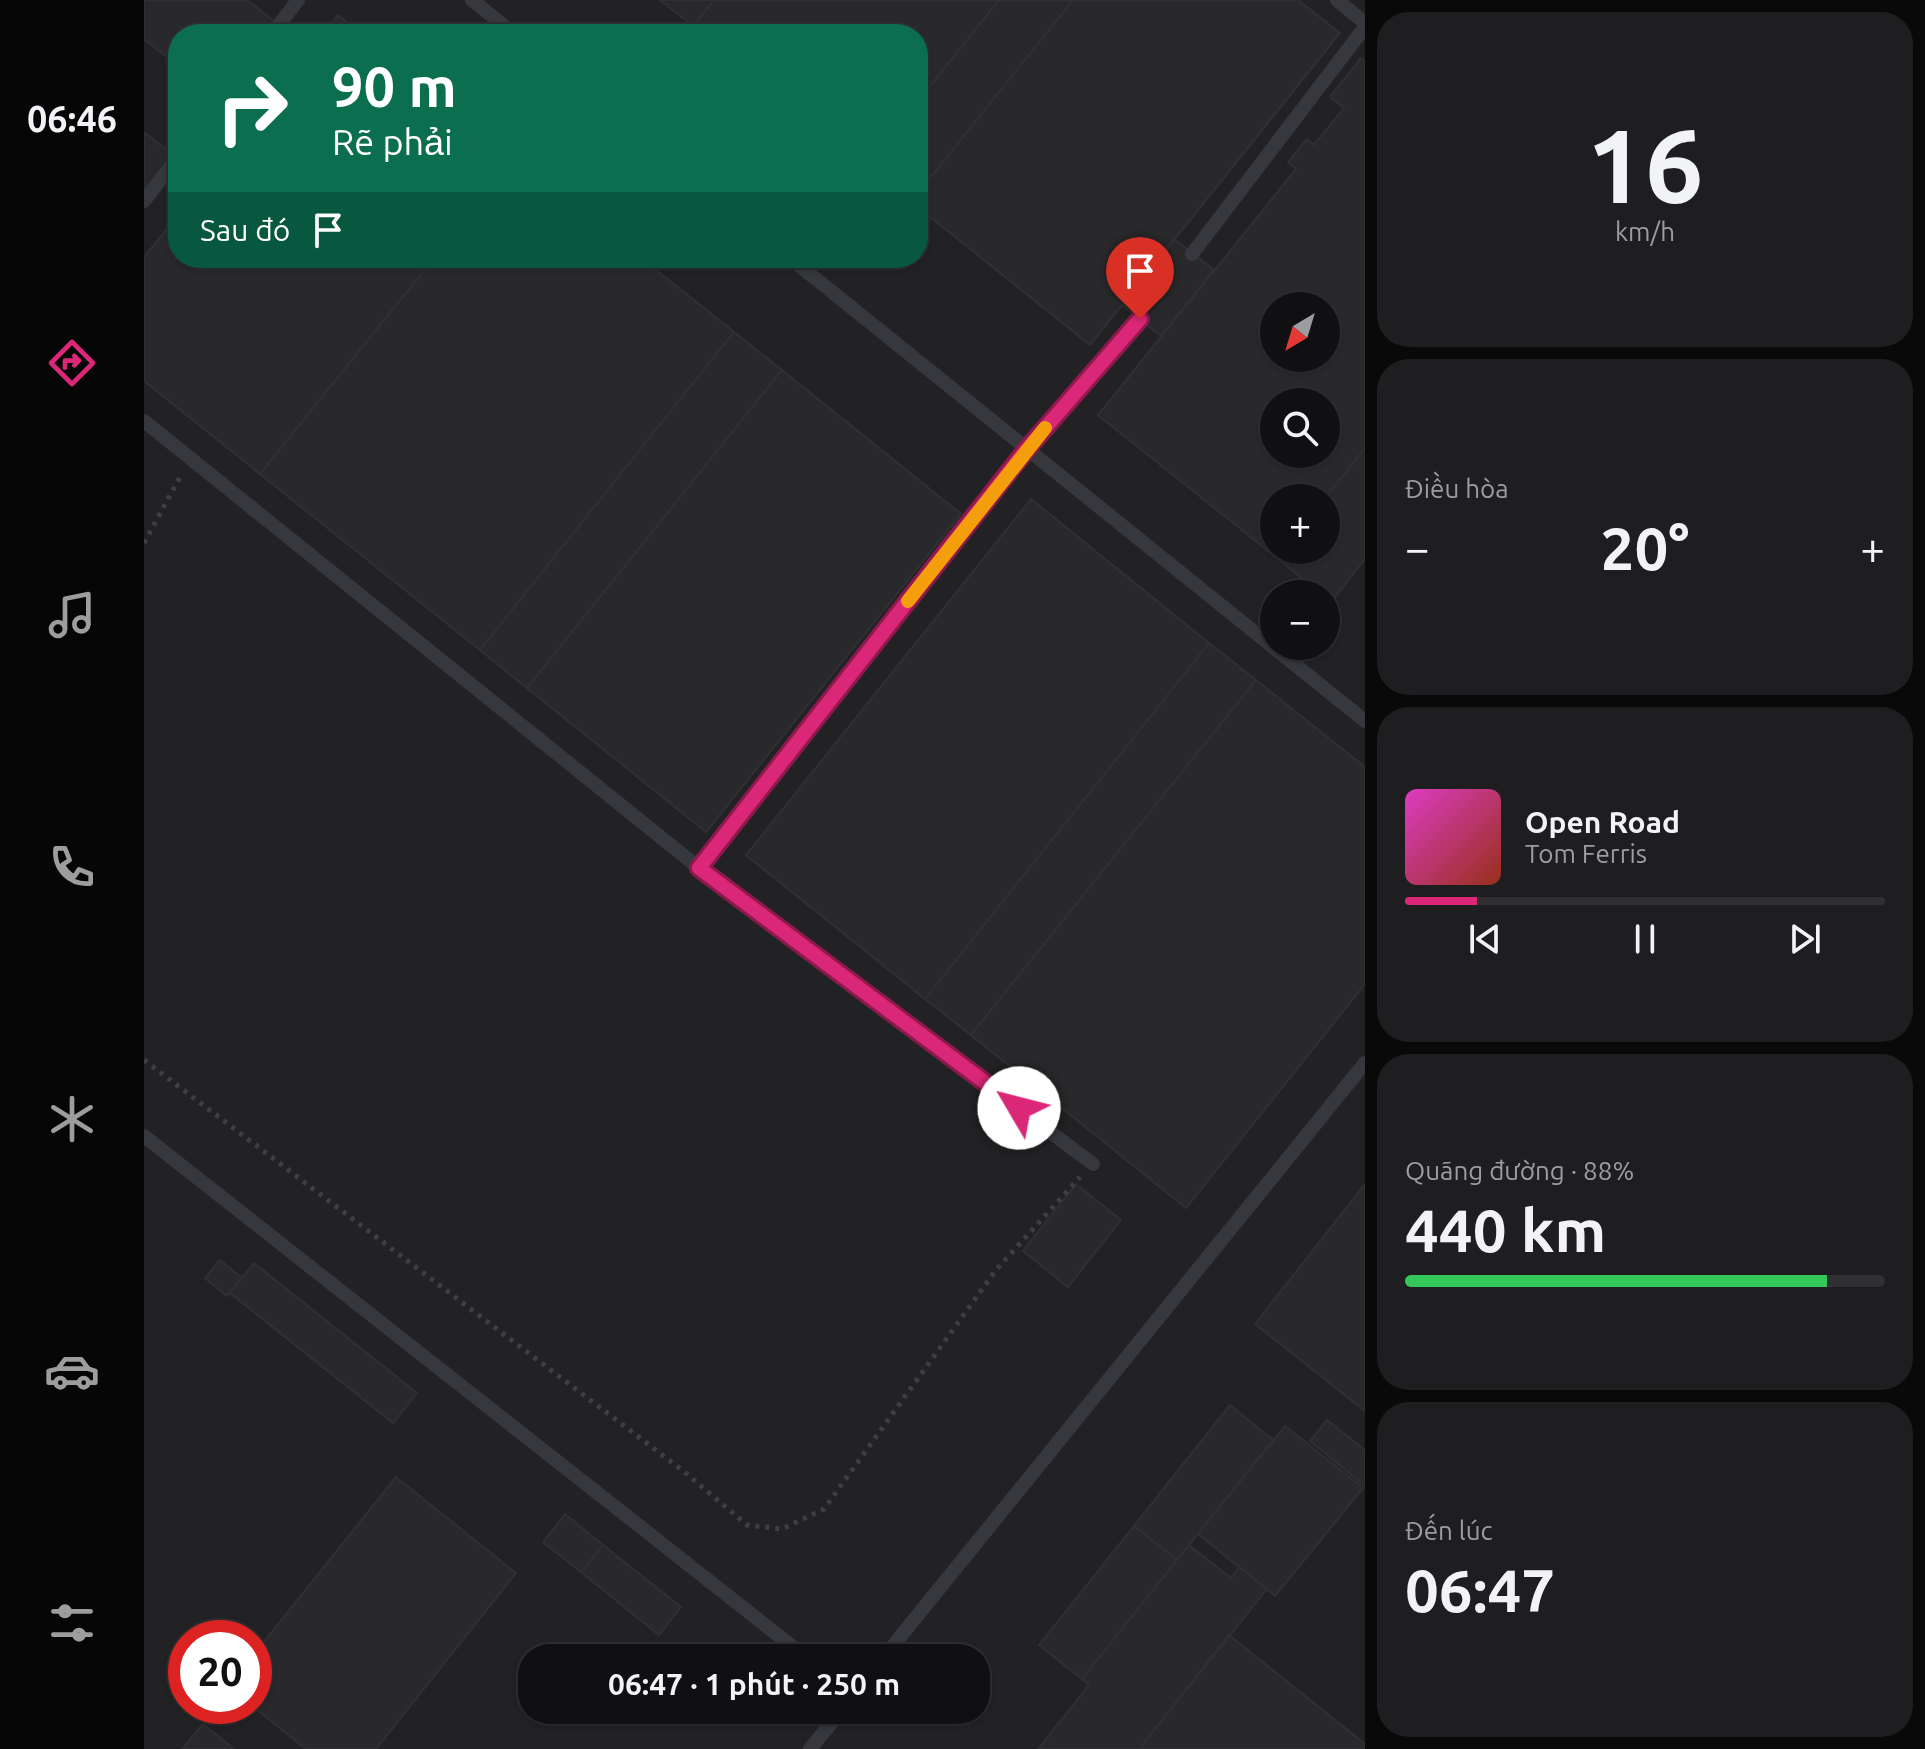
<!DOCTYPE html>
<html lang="vi">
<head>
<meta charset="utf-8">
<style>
  body { margin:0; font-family:Ubuntu,sans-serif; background:#1e1e20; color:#f1f3f6; height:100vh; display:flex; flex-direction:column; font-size:30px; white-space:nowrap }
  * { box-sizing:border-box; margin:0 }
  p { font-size:26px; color:#9c9d9f }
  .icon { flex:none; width:44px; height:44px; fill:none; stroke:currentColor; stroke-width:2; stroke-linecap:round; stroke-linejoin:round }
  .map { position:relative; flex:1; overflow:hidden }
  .side { display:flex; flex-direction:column; gap:12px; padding:12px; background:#09090a; width:560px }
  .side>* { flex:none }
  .hud { position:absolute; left:24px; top:24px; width:760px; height:244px; border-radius:32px; box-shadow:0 2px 6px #0004,0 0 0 2px #303032; background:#0b6e4f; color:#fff; overflow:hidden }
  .needle { width:52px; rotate:218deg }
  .fabs { position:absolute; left:1116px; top:292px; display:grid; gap:16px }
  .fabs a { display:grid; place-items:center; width:80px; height:80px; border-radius:50%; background:#101012; box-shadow:0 2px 6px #0004,0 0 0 2px #303032; font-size:40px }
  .speed { position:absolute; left:24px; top:1620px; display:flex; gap:16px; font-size:40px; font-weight:700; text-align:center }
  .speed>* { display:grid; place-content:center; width:104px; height:104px; border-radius:50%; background:#101012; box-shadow:0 2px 6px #0004,0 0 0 2px #303032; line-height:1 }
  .speed .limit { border:12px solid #d22; background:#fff; color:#111 }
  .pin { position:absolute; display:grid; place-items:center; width:68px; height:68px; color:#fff; margin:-82px -34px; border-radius:50% 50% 50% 0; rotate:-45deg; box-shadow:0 0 8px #0007 }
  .pin .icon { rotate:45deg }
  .me { position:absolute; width:88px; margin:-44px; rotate:307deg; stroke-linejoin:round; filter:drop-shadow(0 0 6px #0008) }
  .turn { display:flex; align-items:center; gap:28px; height:168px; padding:0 32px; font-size:36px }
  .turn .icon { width:104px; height:104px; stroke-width:2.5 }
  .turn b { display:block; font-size:56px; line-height:68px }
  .then { display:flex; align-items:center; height:76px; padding:0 32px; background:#0003; gap:16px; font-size:30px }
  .big { font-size:60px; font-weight:700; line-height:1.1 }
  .side .tile { flex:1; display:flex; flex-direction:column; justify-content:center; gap:12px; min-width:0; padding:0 28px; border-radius:32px; background:#1e1e20 }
  .side .dial { align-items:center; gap:0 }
  .dial b { font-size:104px; line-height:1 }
  .song { display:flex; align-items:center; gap:24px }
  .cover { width:96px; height:96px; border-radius:12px; background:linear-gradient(135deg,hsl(310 70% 55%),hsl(10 70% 35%)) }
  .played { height:8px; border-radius:4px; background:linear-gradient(90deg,#db2777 15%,#303032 15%) }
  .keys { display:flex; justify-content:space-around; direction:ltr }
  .heat { display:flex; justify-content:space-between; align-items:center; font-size:44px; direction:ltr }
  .charge { height:12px; border-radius:6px; background:linear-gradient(90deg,#34c759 88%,#303032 0) }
  .trip { position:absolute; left:374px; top:1644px; width:472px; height:80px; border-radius:32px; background:#101012; box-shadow:0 2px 6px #0004,0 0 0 2px #303032; font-weight:700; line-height:80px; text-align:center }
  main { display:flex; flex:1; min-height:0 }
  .menu { display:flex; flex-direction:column; width:144px; justify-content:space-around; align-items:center; background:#060607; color:#9c9d9f }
  .menu .icon { width:56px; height:56px }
  .menu .current { color:#db2777 }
  .menu b { font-size:36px; color:#f1f3f6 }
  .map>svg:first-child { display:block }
  .built { fill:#222225; fill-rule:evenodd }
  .building { fill:#29292c; stroke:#303034; stroke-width:2; fill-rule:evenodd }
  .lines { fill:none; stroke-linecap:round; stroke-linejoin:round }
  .path { stroke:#3d3f44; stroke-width:5; stroke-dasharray:4 6; stroke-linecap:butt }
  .service { stroke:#37383d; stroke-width:14 }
  .route-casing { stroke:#8e194d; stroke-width:20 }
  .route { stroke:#db2777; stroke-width:14 }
  .slow { stroke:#f59e0b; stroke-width:14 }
</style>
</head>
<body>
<main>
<nav class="menu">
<b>06:46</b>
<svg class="icon current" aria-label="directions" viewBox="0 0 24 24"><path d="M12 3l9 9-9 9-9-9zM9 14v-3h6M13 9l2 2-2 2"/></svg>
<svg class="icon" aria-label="music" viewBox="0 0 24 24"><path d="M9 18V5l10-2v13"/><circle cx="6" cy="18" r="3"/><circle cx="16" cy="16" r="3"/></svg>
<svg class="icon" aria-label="phone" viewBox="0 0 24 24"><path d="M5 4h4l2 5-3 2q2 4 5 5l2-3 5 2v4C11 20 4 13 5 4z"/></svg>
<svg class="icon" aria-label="climate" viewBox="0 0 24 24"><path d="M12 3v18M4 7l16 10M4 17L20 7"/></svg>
<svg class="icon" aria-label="car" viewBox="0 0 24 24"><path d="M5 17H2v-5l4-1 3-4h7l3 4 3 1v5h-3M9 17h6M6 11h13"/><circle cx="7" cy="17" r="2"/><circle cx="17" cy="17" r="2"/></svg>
<svg class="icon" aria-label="filters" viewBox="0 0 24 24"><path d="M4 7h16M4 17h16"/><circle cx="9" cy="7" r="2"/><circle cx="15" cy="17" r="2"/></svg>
</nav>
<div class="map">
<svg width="1221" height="1749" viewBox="0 0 1221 1749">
  <rect width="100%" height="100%" fill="#161618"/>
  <!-- built -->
  <path class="built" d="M0 0H1221V1749H0ZM34 34H774V258H34ZM1130 306H1182V358H1130ZM1130 402H1182V454H1130ZM1130 498H1182V550H1130ZM1130 594H1182V646H1130ZM42 1638H110V1706H42ZM388 1658H832V1710H388Z"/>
  <!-- building -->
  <path class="building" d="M0 0H103L130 21 119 34H34V66L0 39Z
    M516 0H570L549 26Z
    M570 0H855L774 101V34H558L549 26Z
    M855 0H929L774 193V101Z
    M929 0H1154L1196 33 946 345 774 207V193Z
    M194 15 218 34H179Z
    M1217 58 1221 62V448L1181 498H1130V550H1139L1133 558 954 415 1152 169 1144 162 1163 139 1170 145 1200 108 1186 97ZM1130 306H1182V358H1130ZM1130 402H1182V454H1130Z
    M0 132 32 157 0 197Z
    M34 215V258H290L116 474 0 381V257Z
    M1030 239 1070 270 1017 336 978 305Z
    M290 258H497L590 332 336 650 116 474Z
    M590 332 638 370 383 688 336 650Z
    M638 370 817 514 562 832 383 688Z
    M1221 448V559L1187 602 1133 558 1139 550H1182L1181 498Z
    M887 499 1065 643 781 999 602 855Z
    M1065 643 1112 680 827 1035 781 999Z
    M1112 680 1221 767V984L1042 1208 827 1035Z
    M932 1184 977 1220 924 1287 879 1251Z
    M1221 1184V1411L1111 1324Z
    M76 1260 98 1278 83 1296 61 1278Z
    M110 1263 273 1393 249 1423 86 1293Z
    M1086 1405 1129 1440 1033 1560 990 1526Z
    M1183 1420 1221 1450V1486L1166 1441Z
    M1141 1426 1219 1488 1131 1596 1054 1534Z
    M252 1477 372 1573 232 1749H162L108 1706 110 1654Z
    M421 1514 459 1545 437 1572 399 1542Z
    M990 1526 1033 1560 938 1679 895 1645Z
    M459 1545 537 1607 515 1635 437 1572Z
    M1045 1545 1087 1578 1095 1567 1123 1589 995 1749H894L945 1685 938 1679Z
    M1085 1635 1221 1744V1749H995Z
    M59 1724 90 1749H38Z"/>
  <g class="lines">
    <!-- path -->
    <path class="path" d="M0 543 36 477
      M0 1060 538 1470 603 1525 638 1529 680 1509 852 1270 936 1177"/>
    <!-- service -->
    <path class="service" d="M328 0 370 34
      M1193 0 1221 23
      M128 34 154 0
      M0 201 34 157
      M1048 254 1221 27
      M646 258 1221 721
      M0 421 555 868 949 1164
      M555 868 882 450 996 319
      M0 1136 663 1658
      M739 1658 1221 1063
      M666 1749 698 1710"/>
  </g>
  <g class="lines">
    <defs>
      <path id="route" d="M875 1108 555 868 882 450 996 319"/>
    </defs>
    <!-- route casing -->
    <use href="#route" class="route-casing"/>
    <!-- route -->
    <use href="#route" class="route"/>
    <!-- slow -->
    <path class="slow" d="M764 601 901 428"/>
  </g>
</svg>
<div class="fabs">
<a><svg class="needle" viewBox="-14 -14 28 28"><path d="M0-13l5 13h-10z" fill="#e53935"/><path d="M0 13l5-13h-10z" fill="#9c9d9f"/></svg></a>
<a><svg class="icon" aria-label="search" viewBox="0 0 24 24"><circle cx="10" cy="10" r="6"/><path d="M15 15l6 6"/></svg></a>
<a>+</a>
<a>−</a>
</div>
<div class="speed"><div class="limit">20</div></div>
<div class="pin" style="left:996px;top:319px;background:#d93025"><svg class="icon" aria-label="arrive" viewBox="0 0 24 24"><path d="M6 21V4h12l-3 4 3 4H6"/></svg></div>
<svg class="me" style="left:875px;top:1108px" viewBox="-20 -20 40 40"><circle r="19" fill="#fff"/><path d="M0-13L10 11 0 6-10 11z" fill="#db2777"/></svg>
<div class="trip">06:47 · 1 phút · 250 m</div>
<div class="hud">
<div class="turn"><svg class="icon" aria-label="right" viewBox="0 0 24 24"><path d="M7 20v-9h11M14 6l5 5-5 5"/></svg><div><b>90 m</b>Rẽ phải</div></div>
<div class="then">Sau đó<svg class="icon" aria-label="arrive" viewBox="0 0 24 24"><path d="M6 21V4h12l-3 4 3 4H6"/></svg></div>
</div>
</div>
<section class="side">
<div class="tile dial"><b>16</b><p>km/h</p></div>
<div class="tile"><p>Điều hòa</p>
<div class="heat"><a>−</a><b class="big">20°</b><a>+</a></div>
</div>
<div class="tile">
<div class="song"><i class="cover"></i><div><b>Open Road</b><p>Tom Ferris</p></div></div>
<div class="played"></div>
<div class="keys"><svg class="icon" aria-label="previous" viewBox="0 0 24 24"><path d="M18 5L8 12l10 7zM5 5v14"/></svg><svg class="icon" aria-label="pause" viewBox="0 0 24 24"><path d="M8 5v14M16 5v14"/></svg><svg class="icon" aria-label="next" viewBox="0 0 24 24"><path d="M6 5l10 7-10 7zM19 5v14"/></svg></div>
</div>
<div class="tile"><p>Quãng đường · 88%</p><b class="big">440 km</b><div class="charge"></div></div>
<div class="tile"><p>Đến lúc</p><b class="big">06:47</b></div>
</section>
</main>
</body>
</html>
